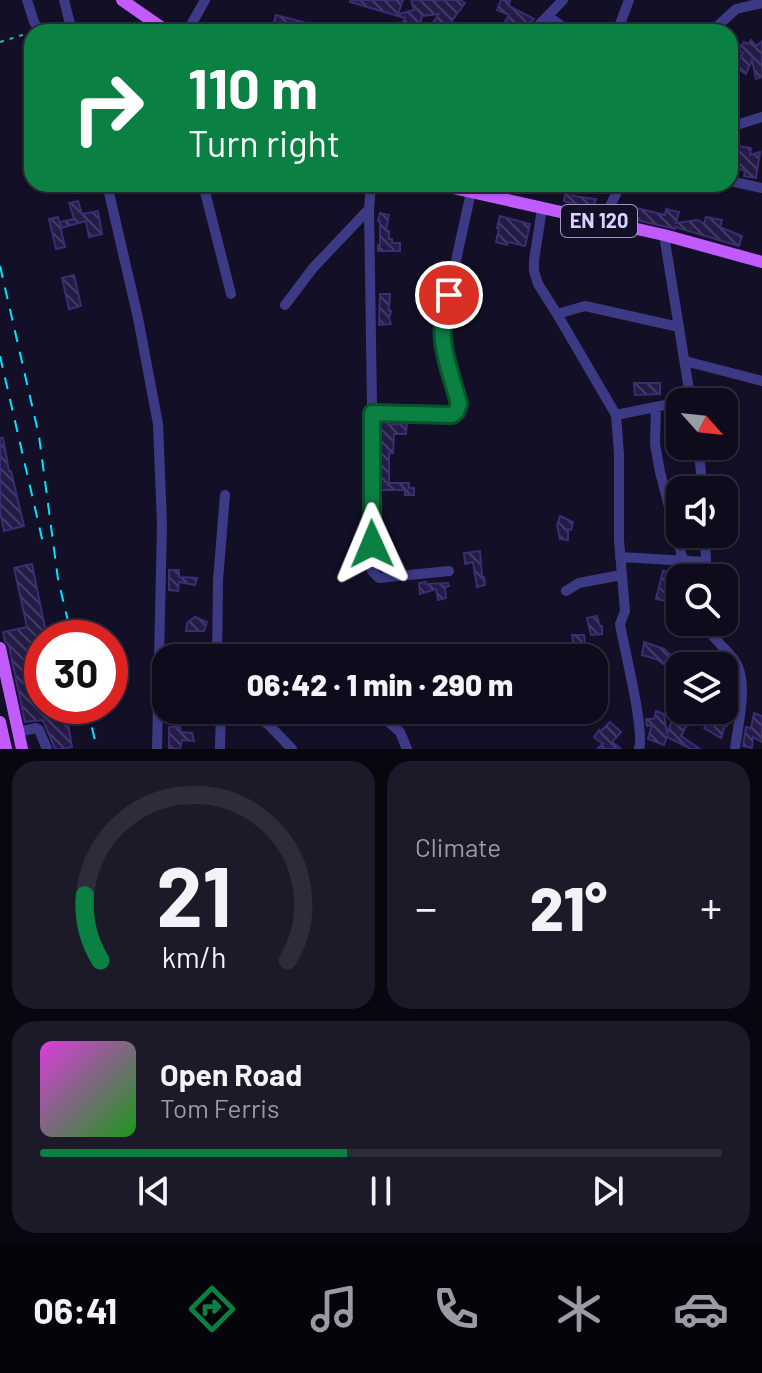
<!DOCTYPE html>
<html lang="en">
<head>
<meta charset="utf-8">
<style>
  body { margin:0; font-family:Barlow,sans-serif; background:#1c1929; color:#f1f3f6; height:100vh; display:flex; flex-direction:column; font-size:30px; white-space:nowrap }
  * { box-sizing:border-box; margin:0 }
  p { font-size:26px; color:#9b9ba3 }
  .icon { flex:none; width:44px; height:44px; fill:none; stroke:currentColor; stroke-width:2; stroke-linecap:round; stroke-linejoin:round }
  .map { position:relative; height:749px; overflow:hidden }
  .panel { display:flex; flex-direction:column; gap:12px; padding:12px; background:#08060f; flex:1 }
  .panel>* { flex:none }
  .banner { position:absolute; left:24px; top:24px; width:714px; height:168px; border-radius:24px; box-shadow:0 2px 6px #0004,0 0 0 2px #2e2b3b; background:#0b8043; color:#fff; overflow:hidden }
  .needle { width:52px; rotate:117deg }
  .fabs { position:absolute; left:666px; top:388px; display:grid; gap:16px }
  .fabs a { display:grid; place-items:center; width:72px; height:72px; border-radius:16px; background:#0e0b1c; box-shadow:0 2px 6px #0004,0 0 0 2px #2e2b3b; font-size:40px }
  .speed { position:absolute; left:24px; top:620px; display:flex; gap:16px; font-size:40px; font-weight:700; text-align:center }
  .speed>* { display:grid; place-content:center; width:104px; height:104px; border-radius:50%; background:#0e0b1c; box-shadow:0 2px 6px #0004,0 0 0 2px #2e2b3b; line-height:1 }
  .speed .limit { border:12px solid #d22; background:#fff; color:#111 }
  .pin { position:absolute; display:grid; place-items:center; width:68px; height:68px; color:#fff; margin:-34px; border:4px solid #fff; border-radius:50%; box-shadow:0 2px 8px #0007 }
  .me { position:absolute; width:88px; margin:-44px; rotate:359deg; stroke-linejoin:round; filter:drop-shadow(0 0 6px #0008) }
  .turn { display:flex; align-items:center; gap:28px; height:168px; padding:0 32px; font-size:36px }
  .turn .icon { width:104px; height:104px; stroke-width:2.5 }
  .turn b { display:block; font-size:56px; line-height:68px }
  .big { font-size:60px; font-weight:800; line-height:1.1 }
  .panel .card { flex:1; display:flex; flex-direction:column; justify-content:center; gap:12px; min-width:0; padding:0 28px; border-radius:24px; background:#1c1929 }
  .panel .dial { align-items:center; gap:0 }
  .dial svg { height:208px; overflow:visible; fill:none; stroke:#2e2b3b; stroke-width:7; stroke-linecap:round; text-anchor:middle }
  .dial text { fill:#f1f3f6; stroke:none }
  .song { display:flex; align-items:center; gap:24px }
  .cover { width:96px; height:96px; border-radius:12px; background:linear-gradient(135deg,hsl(300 70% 55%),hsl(120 70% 35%)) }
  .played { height:8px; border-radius:4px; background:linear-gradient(90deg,#0b8043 45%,#2e2b3b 45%) }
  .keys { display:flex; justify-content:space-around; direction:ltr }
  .heat { display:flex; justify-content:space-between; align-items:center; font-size:44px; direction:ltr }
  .panel .tiles { flex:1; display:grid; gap:12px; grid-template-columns:1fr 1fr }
  .card:last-child { grid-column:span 2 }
  .trip { position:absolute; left:152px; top:644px; width:456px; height:80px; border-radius:24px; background:#0e0b1c; box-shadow:0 2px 6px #0004,0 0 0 2px #2e2b3b; font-weight:800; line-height:80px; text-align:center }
  .tabs { display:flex; height:128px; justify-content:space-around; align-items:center; background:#06040b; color:#9b9ba3 }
  .tabs .icon { width:56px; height:56px }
  .tabs .current { color:#0b8043 }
  .tabs b { font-size:36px; color:#f1f3f6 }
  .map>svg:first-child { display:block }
  .building { fill:url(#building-back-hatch); stroke:#3b2d73; stroke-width:2 }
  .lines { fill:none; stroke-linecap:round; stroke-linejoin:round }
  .path { stroke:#2fb8b0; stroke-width:2; stroke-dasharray:4 6; stroke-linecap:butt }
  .minor { stroke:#3d3a85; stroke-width:10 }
  .major { stroke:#c25bff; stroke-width:12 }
  .rail { stroke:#00e5ff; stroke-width:2; stroke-dasharray:12 10; stroke-linecap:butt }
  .route-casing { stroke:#07532c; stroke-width:20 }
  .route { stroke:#0b8043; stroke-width:14 }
  .labels { text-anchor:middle; stroke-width:8; stroke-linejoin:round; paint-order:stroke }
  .shield { fill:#130f26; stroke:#9e99be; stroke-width:2 }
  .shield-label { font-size:20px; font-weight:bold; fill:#d9d4ff }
</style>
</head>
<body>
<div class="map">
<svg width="762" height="749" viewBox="0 0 762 749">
  <defs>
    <pattern id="building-back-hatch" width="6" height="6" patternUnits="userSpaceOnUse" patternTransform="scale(2)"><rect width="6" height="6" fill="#241b47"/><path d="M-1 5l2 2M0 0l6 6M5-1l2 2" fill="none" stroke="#433b63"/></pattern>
  </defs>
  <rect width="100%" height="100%" fill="#130f26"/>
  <!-- building -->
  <path class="building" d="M350 0H403L398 14 414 10 411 0H460L465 3 451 22 460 32H426L439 14 422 16 418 32H408L411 28 402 24 405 18 350 2Z
    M501 0H510L509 6 534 19 526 26 521 24 516 32H504L510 25 505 22 509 15 497 10Z
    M276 15 333 30V32H271Z
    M751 40 756 46 762 41V77L756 79 752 60 746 74 738 69 734 74 730 72V66L735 67 733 66 743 53 737 50 744 42 748 44Z
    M738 146 751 148 750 155 760 152 756 178 744 176 745 171 733 166Z
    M566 188 574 192 573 196 596 199 592 210 564 201Z
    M78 201 82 214 98 211 102 234 89 237 86 221 61 228 60 222 74 219 69 203Z
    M624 205 665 215 666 209 679 212 676 223 698 220 704 224 706 217 722 220 720 227 742 236 739 246 675 227V229L620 216Z
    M380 213 389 215 386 231H389V239H392V243H400V251H378V245H380V221H378Z
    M500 216 530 224 525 246 508 242 507 245 496 242 499 228H497Z
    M58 217 65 247 56 249 49 219Z
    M74 275 81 306 69 309 62 278Z
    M380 294H390L389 311H391L389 318 391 324 379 325Z
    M634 383H660V394L635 395Z
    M380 421H389V425L407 423 406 434H394L393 453H389V483H409V488H414V495H405V490H380Z
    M0 438H3L9 471H11L24 526 4 531 0 512Z
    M560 516 573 522 571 530 568 529V540L560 539 557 525Z
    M480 551 482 577H484L485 585 477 587 473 562 465 564 464 553Z
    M32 564 47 638H42V706H65L72 747 64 749H55L43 720 25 722 9 646 5 641 3 632 27 627 14 568Z
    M169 570H179V577L197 578 195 585 179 582 178 591 169 590Z
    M663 571 677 574 678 572 695 573 694 578H680V604L656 599Z
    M426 582V584L448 583 449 586 445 587 446 598 438 600 436 589 420 594 419 583Z
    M597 616 600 626H602V634L591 635 587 618Z
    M195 617 207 622 204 631H186L187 623Z
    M572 635H584L586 648H588L590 657H582L578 646 574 647Z
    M644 642 664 649 671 655 663 664 656 659 642 655Z
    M656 711 664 714 667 733 675 714 683 716 680 722 686 726 681 736 700 749H691L667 737 664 745 648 739 652 725 647 726 646 719H654Z
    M713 712 730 719 727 726H725L721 738 704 728 711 720 709 717Z
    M754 713 762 716V742L753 737 752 748 743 746 746 727 751 728Z
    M610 722 621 732 612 742 621 749H597L603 744 594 737 599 730 600 732Z
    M169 727H180L181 732 192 733 194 741 182 740 180 749H169Z"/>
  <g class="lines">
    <!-- path -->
    <path class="path" d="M0 42 29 33"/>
    <!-- minor -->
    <path class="minor" d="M27 0 34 22 41 32
      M64 0 72 32
      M548 16 570 32
      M187 32 205 0
      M532 32 563 0
      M617 32 629 0
      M711 32 736 9 762 3
      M730 127 762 117
      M730 181 762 188
      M107 184 138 318 158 424 162 524 157 749
      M203 184 231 294
      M371 184 369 209 372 406V571L379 578 449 571
      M542 209 534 260V271L538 284 557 314 616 415 619 454V540L625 611 620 624C624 648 645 730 639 749
      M602 222 621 184
      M664 235 691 402
      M285 305 313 268 369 209
      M557 314 585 306 679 327
      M685 361 762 381
      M656 407 655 444 660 472 683 560
      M372 413 452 415 456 412 459 404C452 376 442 350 443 320L471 192
      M616 415 680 402
      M698 446 703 490
      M620 557 706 562
      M702 578 706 562 705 534
      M566 591 579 583 621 575
      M702 622C711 637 725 647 735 661 749 682 738 724 735 749
      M217 658 218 580 225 495
      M247 710 269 725 292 749
      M296 710 398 719 441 716 457 718
      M383 717 400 732 407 749
      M18 732 36 728 39 730 47 749
      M220 749 221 710"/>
    <!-- major -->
    <path class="major" d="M122 0 168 32
      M435 184 664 235 762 262
      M0 648 22 749
      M0 722 6 749"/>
    <!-- rail -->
    <path class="rail" d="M0 266 39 436 58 579 72 638
      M0 356 43 543
      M87 706 97 749"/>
  </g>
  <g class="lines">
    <defs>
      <path id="route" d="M372 544V413L452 415 456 412 459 404C454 383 445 362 443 340 441 325 446 310 449 295"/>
    </defs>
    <!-- route casing -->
    <use href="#route" class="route-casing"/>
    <!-- route -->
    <use href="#route" class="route"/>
  </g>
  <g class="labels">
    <!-- shield labels -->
    <rect class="shield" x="561" y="205" width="76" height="32" rx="6"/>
    <g class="shield-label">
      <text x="599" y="228">EN 120</text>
    </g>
  </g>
</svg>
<div class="fabs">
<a><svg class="needle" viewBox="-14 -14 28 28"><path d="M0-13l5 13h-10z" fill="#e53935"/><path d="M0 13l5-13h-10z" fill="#9b9ba3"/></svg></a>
<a><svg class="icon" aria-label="sound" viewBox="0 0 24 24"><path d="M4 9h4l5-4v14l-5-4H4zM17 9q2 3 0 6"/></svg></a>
<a><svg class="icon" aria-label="search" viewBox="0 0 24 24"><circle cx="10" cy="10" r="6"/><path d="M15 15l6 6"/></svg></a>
<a><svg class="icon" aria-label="layers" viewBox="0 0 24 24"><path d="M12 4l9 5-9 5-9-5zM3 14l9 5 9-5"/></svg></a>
</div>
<div class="speed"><div class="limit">30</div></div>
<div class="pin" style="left:449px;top:295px;background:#d93025"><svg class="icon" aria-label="arrive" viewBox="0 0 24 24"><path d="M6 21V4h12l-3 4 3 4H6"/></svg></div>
<svg class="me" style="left:372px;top:544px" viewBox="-20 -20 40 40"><path d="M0-17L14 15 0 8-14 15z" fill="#0b8043" stroke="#fff" stroke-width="4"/></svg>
<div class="trip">06:42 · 1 min · 290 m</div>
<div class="banner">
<div class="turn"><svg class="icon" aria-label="right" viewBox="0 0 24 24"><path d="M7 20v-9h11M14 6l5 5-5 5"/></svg><div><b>110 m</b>Turn right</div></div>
</div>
</div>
<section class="panel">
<div class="tiles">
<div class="card dial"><svg viewBox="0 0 100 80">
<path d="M14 69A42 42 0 1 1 86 69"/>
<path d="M14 69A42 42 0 0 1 8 44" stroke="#0b8043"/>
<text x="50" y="56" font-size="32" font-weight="700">21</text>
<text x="50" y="72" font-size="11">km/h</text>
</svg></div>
<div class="card"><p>Climate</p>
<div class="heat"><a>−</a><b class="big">21°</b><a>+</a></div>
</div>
<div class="card">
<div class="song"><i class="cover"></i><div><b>Open Road</b><p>Tom Ferris</p></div></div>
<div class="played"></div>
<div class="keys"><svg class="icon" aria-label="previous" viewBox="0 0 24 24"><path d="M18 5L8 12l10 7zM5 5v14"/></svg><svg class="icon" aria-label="pause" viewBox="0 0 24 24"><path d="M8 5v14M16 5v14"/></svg><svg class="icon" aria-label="next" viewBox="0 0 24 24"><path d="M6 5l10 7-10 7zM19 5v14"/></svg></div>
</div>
</div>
</section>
<nav class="tabs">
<b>06:41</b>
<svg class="icon current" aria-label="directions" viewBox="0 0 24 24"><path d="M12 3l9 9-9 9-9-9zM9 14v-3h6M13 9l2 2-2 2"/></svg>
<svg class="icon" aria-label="music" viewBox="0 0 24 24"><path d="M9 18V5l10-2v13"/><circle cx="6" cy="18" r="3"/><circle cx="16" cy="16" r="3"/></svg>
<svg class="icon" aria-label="phone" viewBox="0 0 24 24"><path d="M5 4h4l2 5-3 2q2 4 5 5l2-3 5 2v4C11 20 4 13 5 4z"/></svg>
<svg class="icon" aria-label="climate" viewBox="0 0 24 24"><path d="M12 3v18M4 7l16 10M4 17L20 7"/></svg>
<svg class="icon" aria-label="car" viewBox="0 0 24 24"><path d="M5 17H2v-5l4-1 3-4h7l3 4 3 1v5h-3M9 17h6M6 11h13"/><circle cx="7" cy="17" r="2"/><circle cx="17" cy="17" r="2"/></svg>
</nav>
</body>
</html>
